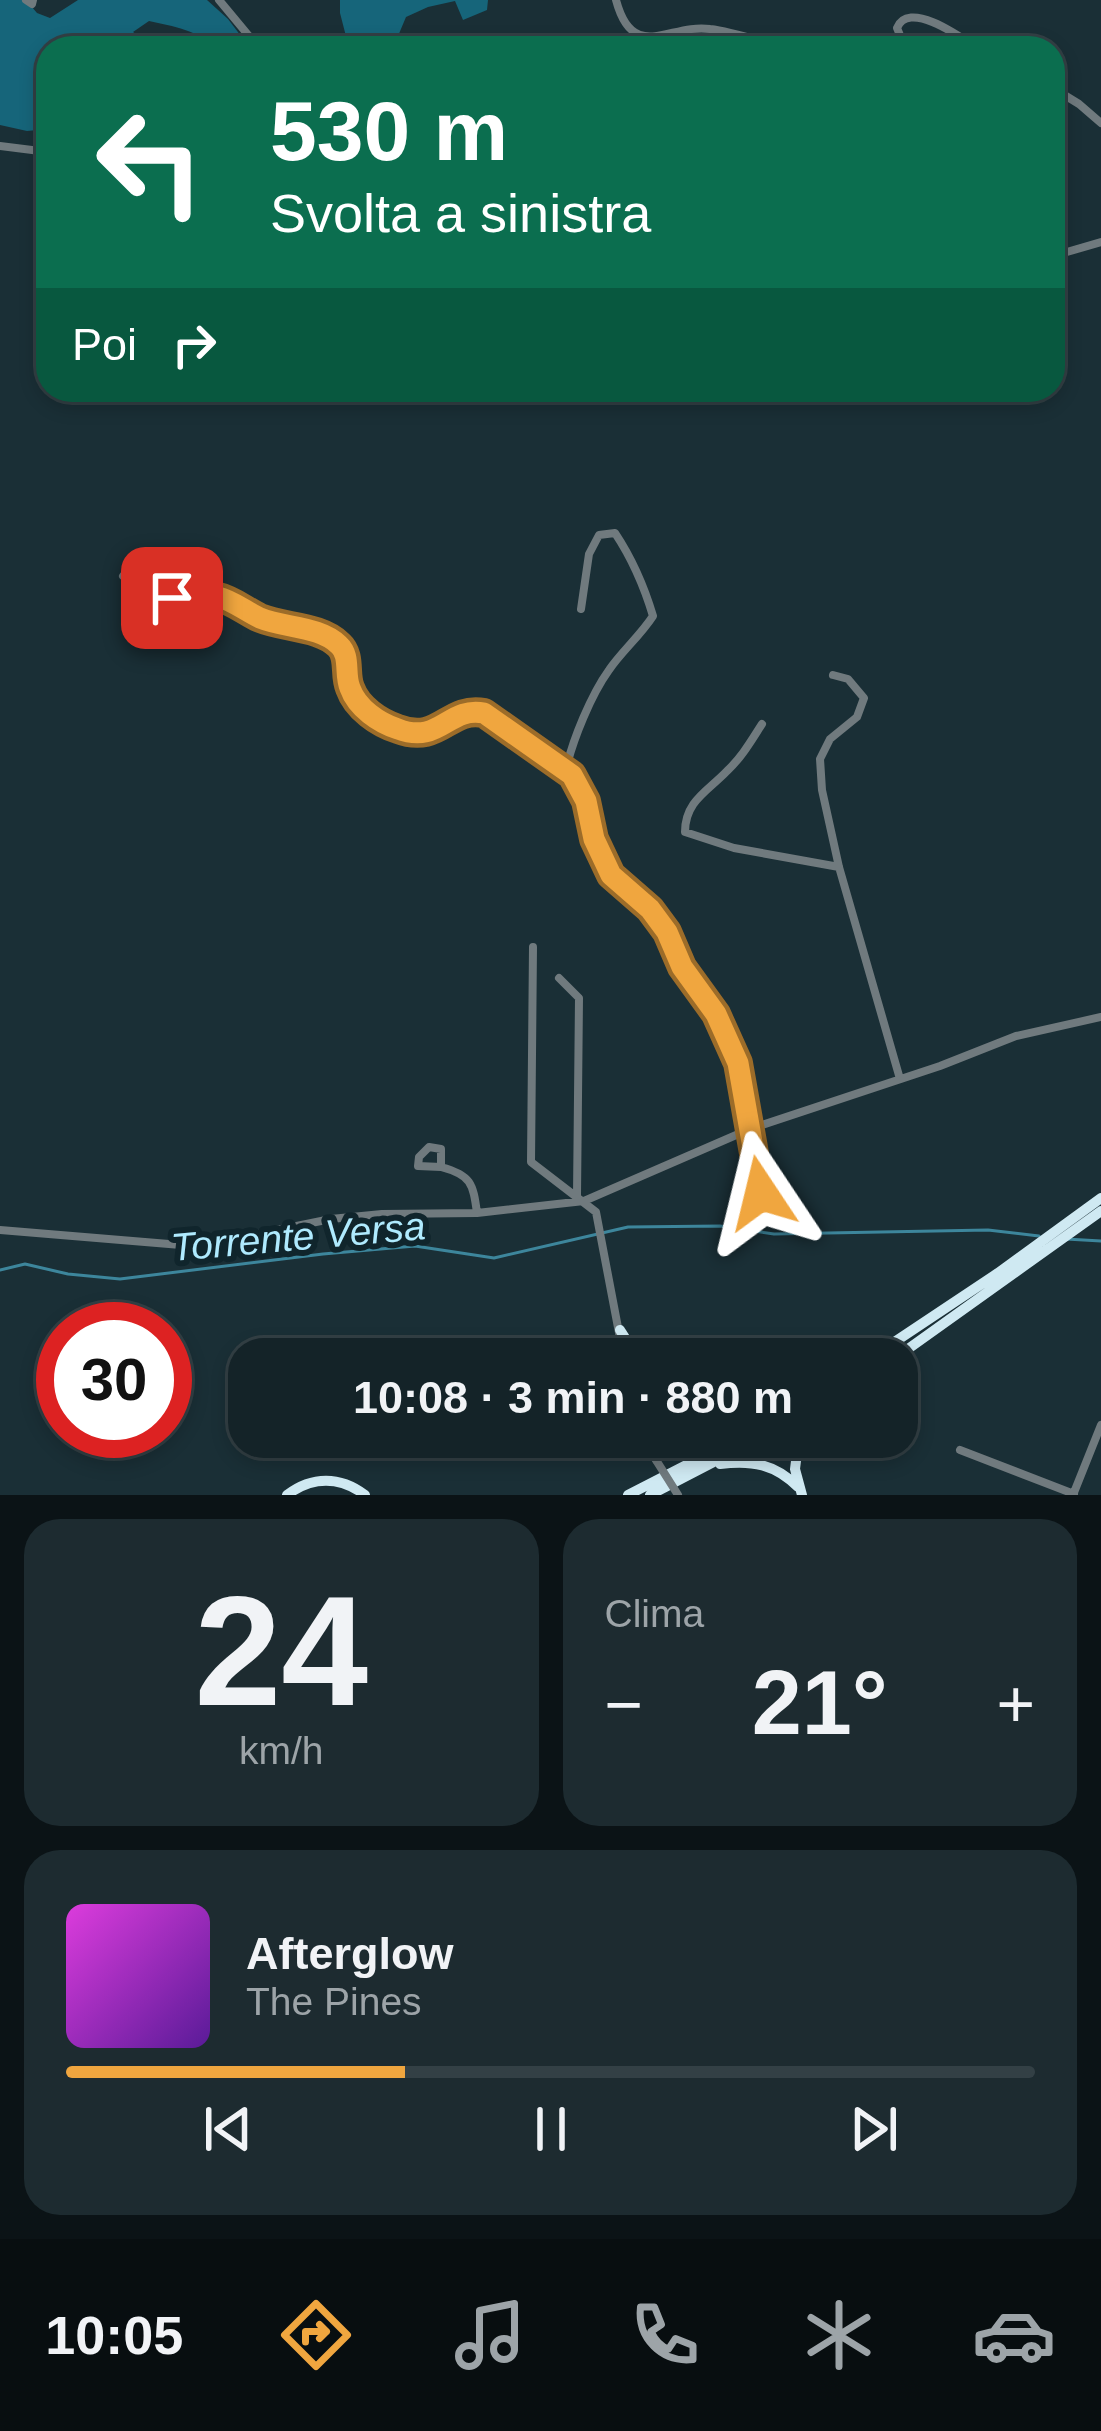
<!DOCTYPE html>
<html lang="it">
<head>
<meta charset="utf-8">
<style>
  body { margin:0; font-family:Helvetica,sans-serif; background:#1d2b30; color:#f1f3f6; height:100vh; display:flex; flex-direction:column; font-size:45px; white-space:nowrap }
  * { box-sizing:border-box; margin:0 }
  p { font-size:39px; color:#9da4a8 }
  .icon { flex:none; width:66px; height:66px; fill:none; stroke:currentColor; stroke-width:2; stroke-linecap:round; stroke-linejoin:round }
  .map { position:relative; height:1495px; overflow:hidden }
  .details { display:flex; flex-direction:column; gap:24px; padding:24px; background:#0b1316; flex:1 }
  .details>* { flex:none }
  .banner { position:absolute; left:36px; top:36px; width:1029px; height:366px; border-radius:36px; box-shadow:0 6px 18px #0003,0 0 0 3px #334045; background:#0b6e4f; color:#fff; overflow:hidden }
  .speed { position:absolute; left:36px; top:1302px; display:flex; gap:24px; font-size:60px; font-weight:700; text-align:center }
  .speed>* { display:grid; place-content:center; width:156px; height:156px; border-radius:50%; background:#142328; box-shadow:0 6px 18px #0003,0 0 0 3px #334045; line-height:1 }
  .speed .limit { border:18px solid #d22; background:#fff; color:#111 }
  .pin { position:absolute; display:grid; place-items:center; width:102px; height:102px; color:#fff; margin:-51px; border-radius:24px; box-shadow:0 6px 18px #0006 }
  .me { position:absolute; width:132px; margin:-66px; rotate:350deg; stroke-linejoin:round; filter:drop-shadow(0 0 9px #0008) }
  .turn { display:flex; align-items:center; gap:42px; height:252px; padding:0 36px; font-size:54px }
  .turn .icon { width:156px; height:156px; stroke-width:2.5 }
  .turn b { display:block; font-size:84px; line-height:102px }
  .then { display:flex; align-items:center; height:114px; padding:0 36px; background:#0003; gap:24px; font-size:45px }
  .big { font-size:90px; font-weight:700; line-height:1.1 }
  .details .card { flex:1; display:flex; flex-direction:column; justify-content:center; gap:18px; min-width:0; padding:0 42px; border-radius:36px; background:#1d2b30 }
  .details .dial { align-items:center; gap:0 }
  .dial b { font-size:156px; line-height:1 }
  .song { display:flex; align-items:center; gap:36px }
  .cover { width:144px; height:144px; border-radius:18px; background:linear-gradient(135deg,hsl(300 70% 55%),hsl(270 70% 35%)) }
  .played { height:12px; border-radius:6px; background:linear-gradient(90deg,#f0a63f 35%,#334045 35%) }
  .keys { display:flex; justify-content:space-around; direction:ltr }
  .heat { display:flex; justify-content:space-between; align-items:center; font-size:66px; direction:ltr }
  .details .tiles { flex:1; display:grid; gap:24px; grid-template-columns:1fr 1fr }
  .card:last-child { grid-column:span 2 }
  .trip { position:absolute; left:228px; top:1338px; width:690px; height:120px; border-radius:36px; background:#142328; box-shadow:0 6px 18px #0003,0 0 0 3px #334045; font-weight:700; line-height:120px; text-align:center }
  .menu { display:flex; height:192px; justify-content:space-around; align-items:center; background:#080e10; color:#9da4a8 }
  .menu .icon { width:84px; height:84px }
  .menu .active { color:#f0a63f }
  .menu b { font-size:54px; color:#f1f3f6 }
  .map>svg:first-child { display:block }
  .forest { fill:#16657a }
  .lines { fill:none; stroke-linecap:round; stroke-linejoin:round }
  .stream { stroke:#3d869c; stroke-width:3 }
  .minor { stroke:#707a7e; stroke-width:8 }
  .highway { stroke:#cfe9f2; stroke-width:10 }
  .minor-bridge { stroke:#707a7e; stroke-width:8 }
  .route-casing { stroke:#9c6c29; stroke-width:30 }
  .route { stroke:#f0a63f; stroke-width:21 }
  .labels { text-anchor:middle; stroke-width:12; stroke-linejoin:round; paint-order:stroke }
  .water-label { font-size:39px; font-style:italic; fill:#afeafe; stroke:#10252c }
</style>
</head>
<body>
<div class="map">
<svg width="1101" height="1495" viewBox="0 0 1101 1495">
  <rect width="100%" height="100%" fill="#1a2f36"/>
  <!-- forest -->
  <path class="forest" d="M0 0H26L37 13 50 18 78 0H207L228 19 250 48H216C199 31 173 26 149 21L133 32 155 48H48V129L27 131 0 125Z
    M340 0H488L487 10 463 20 455 1 428 7 406 17 393 48H349L340 13Z"/>
  <g class="lines">
    <!-- stream -->
    <path class="stream" d="M1066 1239 1101 1241
      M0 1270 25 1264 68 1274 120 1279 323 1254 415 1246 494 1258 628 1227 720 1226 774 1234 988 1230 1039 1236"/>
    <!-- minor -->
    <path class="minor" d="M26 0 32 4 33 0
      M219 0 259 48
      M616 0C633 64 670 23 710 29 735 32 761 42 786 48
      M913 48 902 40 897 28C908 0 958 35 977 48
      M1053 88 1079 104 1101 123
      M0 146 48 152
      M1053 256 1101 242
      M123 576 143 588 172 598 198 600 216 597 264 620 335 641C349 655 344 667 348 685 354 706 377 721 396 729 439 747 447 707 484 713L572 775 586 801 594 839 612 875 650 909 667 932 682 967 715 1014 738 1063 761 1193
      M833 675 848 679 864 698 857 717 830 739 820 759 822 790 839 867 900 1079
      M762 724C751 741 742 757 727 771 708 791 685 801 685 832L734 848 839 867
      M566 769C573 739 591 695 609 670 622 651 640 636 653 616 644 586 633 560 615 533L599 535 589 554 581 609
      M533 947 531 1162 596 1212 624 1359
      M559 978 579 998 577 1196
      M441 1167 418 1166 419 1157 429 1147 441 1149V1167C471 1175 473 1183 477 1213
      M0 1230 181 1245 217 1242 331 1219 382 1214 477 1213 584 1201 750 1129 940 1066 1016 1036 1101 1017
      M646 1437 656 1460
      M960 1450 1074 1494
      M1073 1495 1101 1425"/>
    <!-- highway -->
    <path class="highway" d="M620 1330C622 1333 629 1345 632 1346 654 1365 686 1324 723 1359
      M869 1359 998 1273 1101 1198
      M894 1359 1101 1211
      M799 1437 795 1469 802 1495
      M720 1464C752 1460 775 1464 798 1487
      M287 1495C312 1476 340 1476 365 1495
      M628 1495 741 1437
      M650 1495 762 1437"/>
    <!-- minor-bridge -->
    <path class="minor-bridge" d="M656 1460 678 1495"/>
  </g>
  <g class="lines">
    <defs>
      <path id="route" d="M172 598C184 599 209 596 218 597 232 600 247 612 260 618 284 628 320 626 339 645 351 656 344 674 350 688 357 708 379 723 398 729 440 745 448 706 484 713L572 775 586 801 594 839 611 875 650 909 667 932 682 967 716 1014 738 1063 761 1193"/>
    </defs>
    <!-- route casing -->
    <use href="#route" class="route-casing"/>
    <!-- route -->
    <use href="#route" class="route"/>
  </g>
  <g class="labels">
    <!-- water labels -->
    <g class="water-label">
      <text transform="translate(298 1236) rotate(-5)" y="14">Torrente Versa</text>
    </g>
  </g>
</svg>
<div class="speed"><div class="limit">30</div></div>
<div class="pin" style="left:172px;top:598px;background:#d93025"><svg class="icon" aria-label="arrive" viewBox="0 0 24 24"><path d="M6 21V4h12l-3 4 3 4H6"/></svg></div>
<svg class="me" style="left:761px;top:1193px" viewBox="-20 -20 40 40"><path d="M0-17L14 15 0 8-14 15z" fill="#f0a63f" stroke="#fff" stroke-width="4"/></svg>
<div class="trip">10:08 · 3 min · 880 m</div>
<div class="banner">
<div class="turn"><svg class="icon" aria-label="left" viewBox="0 0 24 24"><path d="M17 20v-9H6M10 6l-5 5 5 5"/></svg><div><b>530 m</b>Svolta a sinistra</div></div>
<div class="then">Poi<svg class="icon" aria-label="right" viewBox="0 0 24 24"><path d="M7 20v-9h11M14 6l5 5-5 5"/></svg></div>
</div>
</div>
<section class="details">
<div class="tiles">
<div class="card dial"><b>24</b><p>km/h</p></div>
<div class="card"><p>Clima</p>
<div class="heat"><a>−</a><b class="big">21°</b><a>+</a></div>
</div>
<div class="card">
<div class="song"><i class="cover"></i><div><b>Afterglow</b><p>The Pines</p></div></div>
<div class="played"></div>
<div class="keys"><svg class="icon" aria-label="previous" viewBox="0 0 24 24"><path d="M18 5L8 12l10 7zM5 5v14"/></svg><svg class="icon" aria-label="pause" viewBox="0 0 24 24"><path d="M8 5v14M16 5v14"/></svg><svg class="icon" aria-label="next" viewBox="0 0 24 24"><path d="M6 5l10 7-10 7zM19 5v14"/></svg></div>
</div>
</div>
</section>
<nav class="menu">
<b>10:05</b>
<svg class="icon active" aria-label="directions" viewBox="0 0 24 24"><path d="M12 3l9 9-9 9-9-9zM9 14v-3h6M13 9l2 2-2 2"/></svg>
<svg class="icon" aria-label="music" viewBox="0 0 24 24"><path d="M9 18V5l10-2v13"/><circle cx="6" cy="18" r="3"/><circle cx="16" cy="16" r="3"/></svg>
<svg class="icon" aria-label="phone" viewBox="0 0 24 24"><path d="M5 4h4l2 5-3 2q2 4 5 5l2-3 5 2v4C11 20 4 13 5 4z"/></svg>
<svg class="icon" aria-label="climate" viewBox="0 0 24 24"><path d="M12 3v18M4 7l16 10M4 17L20 7"/></svg>
<svg class="icon" aria-label="car" viewBox="0 0 24 24"><path d="M5 17H2v-5l4-1 3-4h7l3 4 3 1v5h-3M9 17h6M6 11h13"/><circle cx="7" cy="17" r="2"/><circle cx="17" cy="17" r="2"/></svg>
</nav>
</body>
</html>
